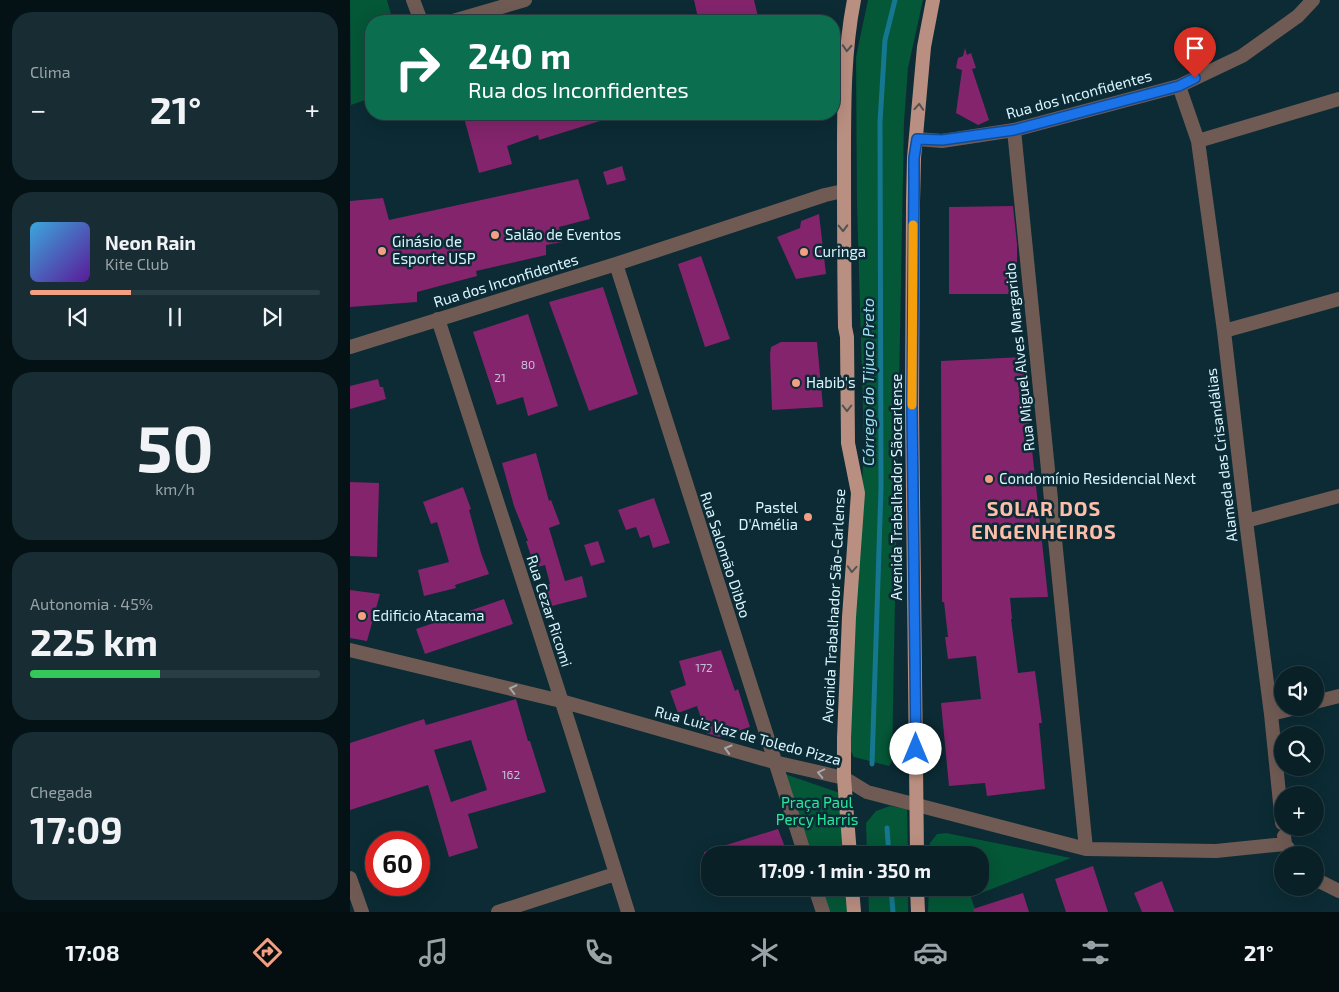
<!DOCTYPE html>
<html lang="pt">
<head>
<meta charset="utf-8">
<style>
  body { margin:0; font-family:"Exo 2",sans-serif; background:#172d33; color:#f1f3f6; height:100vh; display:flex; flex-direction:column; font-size:19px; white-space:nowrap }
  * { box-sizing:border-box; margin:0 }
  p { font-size:16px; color:#99a3a7 }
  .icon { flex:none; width:28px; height:28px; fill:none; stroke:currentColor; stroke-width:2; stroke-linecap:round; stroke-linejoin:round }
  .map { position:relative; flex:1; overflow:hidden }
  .side { display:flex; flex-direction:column; gap:12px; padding:12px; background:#051215; width:350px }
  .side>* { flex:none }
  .banner { position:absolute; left:15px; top:15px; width:475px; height:105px; border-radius:20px; box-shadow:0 5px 20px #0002,0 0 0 1px #293e44; background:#0b6e4f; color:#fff; overflow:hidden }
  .controls { position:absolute; left:924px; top:666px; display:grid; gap:10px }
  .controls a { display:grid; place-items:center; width:50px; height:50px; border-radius:50%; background:#092027; box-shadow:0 5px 20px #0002,0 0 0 1px #293e44; font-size:25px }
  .speed { position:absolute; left:15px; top:831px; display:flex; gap:10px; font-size:25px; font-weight:700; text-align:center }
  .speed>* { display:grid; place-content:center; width:65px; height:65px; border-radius:50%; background:#092027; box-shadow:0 5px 20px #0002,0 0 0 1px #293e44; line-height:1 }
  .speed .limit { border:8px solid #d22; background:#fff; color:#111 }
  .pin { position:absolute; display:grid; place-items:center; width:42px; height:42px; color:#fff; margin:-51px -21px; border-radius:50% 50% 50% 0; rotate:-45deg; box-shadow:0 0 5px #0007 }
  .pin .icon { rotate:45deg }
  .me { position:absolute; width:55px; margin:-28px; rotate:0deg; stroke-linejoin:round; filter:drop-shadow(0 0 4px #0008) }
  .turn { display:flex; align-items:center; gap:18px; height:105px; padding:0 20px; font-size:22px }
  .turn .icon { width:65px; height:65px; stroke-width:2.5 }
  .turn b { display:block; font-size:35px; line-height:42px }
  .big { font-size:38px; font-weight:700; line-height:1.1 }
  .side .card { flex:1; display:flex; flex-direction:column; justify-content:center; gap:8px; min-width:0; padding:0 18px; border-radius:20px; background:#172d33 }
  .side .dial { align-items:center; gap:0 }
  .dial b { font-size:65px; line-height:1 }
  .song { display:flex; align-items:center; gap:15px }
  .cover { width:60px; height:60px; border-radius:8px; background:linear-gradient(135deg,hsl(200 70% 55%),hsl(270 70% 35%)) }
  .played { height:5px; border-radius:2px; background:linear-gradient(90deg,#f39f83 35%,#293e44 35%) }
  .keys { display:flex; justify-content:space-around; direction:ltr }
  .heat { display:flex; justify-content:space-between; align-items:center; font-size:28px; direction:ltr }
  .charge { height:8px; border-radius:4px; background:linear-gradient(90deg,#34c759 45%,#293e44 0) }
  .trip { position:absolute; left:351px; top:846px; width:288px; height:50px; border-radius:20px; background:#092027; box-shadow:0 5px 20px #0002,0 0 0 1px #293e44; font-weight:700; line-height:50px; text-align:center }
  .tab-bar { display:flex; height:80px; justify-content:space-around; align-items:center; background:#040d10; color:#99a3a7 }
  .tab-bar .icon { width:35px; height:35px }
  .tab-bar .on { color:#f39f83 }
  .tab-bar b { font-size:22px; color:#f1f3f6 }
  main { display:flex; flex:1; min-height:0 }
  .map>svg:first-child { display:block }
  .green { fill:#045737 }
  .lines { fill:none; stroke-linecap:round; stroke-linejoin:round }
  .stream { stroke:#157890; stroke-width:5 }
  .building { fill:#83246c; fill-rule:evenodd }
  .minor { stroke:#705b54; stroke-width:14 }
  .primary { stroke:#b98f81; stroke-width:14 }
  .oneway { stroke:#515353 }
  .oneway2 { stroke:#a4a8aa }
  .route-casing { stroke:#114b97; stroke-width:12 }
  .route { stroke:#1a73e8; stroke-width:9 }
  .slow { stroke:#f59e0b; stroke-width:9 }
  .poi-dot { fill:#f39f83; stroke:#0c2b34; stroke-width:2 }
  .labels { text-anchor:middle; stroke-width:5; stroke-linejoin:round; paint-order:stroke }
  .number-label { font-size:12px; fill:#c4c1da }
  .street-label { font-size:15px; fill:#d9f5ff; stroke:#0c2b34 }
  .poi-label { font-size:15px; fill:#d9f5ff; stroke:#0c2b34; text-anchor:start }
  .park-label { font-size:15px; fill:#27e99b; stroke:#0c2b34 }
  .water-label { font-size:16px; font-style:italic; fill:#9bdef3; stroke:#0c2b34 }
  .district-label { font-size:20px; font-weight:bold; letter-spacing:1px; fill:#febea9; stroke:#0c2b34 }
</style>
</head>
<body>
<main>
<section class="side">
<div class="card"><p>Clima</p>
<div class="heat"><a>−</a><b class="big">21°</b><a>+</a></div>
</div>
<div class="card">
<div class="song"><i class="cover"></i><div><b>Neon Rain</b><p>Kite Club</p></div></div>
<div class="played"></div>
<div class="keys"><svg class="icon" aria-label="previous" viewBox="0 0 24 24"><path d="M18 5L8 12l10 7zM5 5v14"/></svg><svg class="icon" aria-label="pause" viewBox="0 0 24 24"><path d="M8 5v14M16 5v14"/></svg><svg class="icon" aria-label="next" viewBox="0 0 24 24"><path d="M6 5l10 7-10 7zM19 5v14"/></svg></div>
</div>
<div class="card dial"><b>50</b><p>km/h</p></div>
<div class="card"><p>Autonomia · 45%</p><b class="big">225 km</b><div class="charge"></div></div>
<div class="card"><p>Chegada</p><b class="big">17:09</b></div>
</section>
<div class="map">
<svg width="989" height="912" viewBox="0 0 989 912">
  <rect width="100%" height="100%" fill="#0c2b34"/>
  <!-- green -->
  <path class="green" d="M0 0H37L43 21H21V98L1 105Z
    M518 0H573L558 68 554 122 542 761 539 766 504 757 499 748 514 443 507 205 506 57Z
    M429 772 490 793 495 855H457Z
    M540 806 557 809 558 855H517L516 823 526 811Z
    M596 833 721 858 621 897 626 912H578L579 888H630V855H580V843L587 834Z
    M468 888H497L499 912H477Z
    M518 888H558V912H519Z"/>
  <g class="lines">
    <!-- stream -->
    <path class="stream" d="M522 764 531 488 530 122 535 40 545 0
      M537 828 539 855
      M541 888 543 912"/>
  </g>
  <!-- building -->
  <path class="building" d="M344 0H404L409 21H357L356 16 348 18Z
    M615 48 617 55 621 53 626 68 622 69 639 120 628 125 606 113 612 70 606 68 608 58 613 56Z
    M113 114H263V117L189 140 188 135 157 146 162 164 129 173Z
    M272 166 276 180 257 185 253 172Z
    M228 179 240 219 209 227 213 242 196 245V255L126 271 127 276 67 292V302L0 307V201L33 198 39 220Z
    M663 206 667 244V294H599V207Z
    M469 214 476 274 446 279 427 237 450 228 451 221Z
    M351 256 380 339 355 347 328 264Z
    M253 287 288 394 239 411 199 302Z
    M178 314 208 406 178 416 173 397 147 405 123 332Z
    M431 342H467L473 407 422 410 420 354 421 347Z
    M672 357 698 597 660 598 662 619H661L668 673 685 671 692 723H689L695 789 637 796 635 783 599 786 591 703 631 699 626 656 598 659 595 637H598L594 602H592L591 361Z
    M28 379 30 387H33L36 399 0 409V386Z
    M186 453 199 501 201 500 210 524 199 528 215 581 232 576 237 597 198 607 193 586 200 584 195 565 185 568 176 541H178L164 506 152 463Z
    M0 482 29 483 27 557 0 556Z
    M113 487 121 509 119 510 131 553 139 574 105 585 106 588 74 596 68 570 99 562 87 522 81 524 73 502Z
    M304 498 320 543 303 548 299 535 290 538 286 527 276 530 268 510Z
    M248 541 255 562 241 566 234 545Z
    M0 590 30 594 17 641 0 638Z
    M154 599 163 624 75 654 66 629Z
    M371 650 385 691 388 689 400 727 369 737 356 733 347 706 328 713 320 691 336 685 329 661Z
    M166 699 178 741H180L196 792 118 814 128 848 99 857 78 785 0 810V743L74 719 76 725ZM121 740 137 790 101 802 84 750Z
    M428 829 438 855H354V852Z
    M743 866 758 912H716L705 879Z
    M812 881 824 912H792L784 893Z
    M673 893 679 912H624L623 909Z"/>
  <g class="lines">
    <!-- minor -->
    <path class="minor" d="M63 0 71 21
      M103 21 175 0
      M829 86 848 141 874 331 896 521 921 714 932 823
      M664 130 736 849
      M567 139 592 141 664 130 829 86 892 56 948 16 963 0
      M848 141 989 99
      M266 264 455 855
      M88 319 221 730 278 912
      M874 331 989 299
      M0 347 266 264 475 195 493 191
      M896 521 989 496
      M0 650 211 701 424 762 494 778 517 792 736 849 866 851 935 844
      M965 702 989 696
      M921 714 946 708
      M934 836 935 844 943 855
      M0 878 12 912
      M965 879 989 891
      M465 888 473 912
      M148 912 265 874"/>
    <!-- primary -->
    <path class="primary" d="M500 855 494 778V738L499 617 508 493 498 443 497 337 495 327C494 270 494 213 494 156 494 103 494 51 504 0
      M567 855 562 406 563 202 564 158 574 47 583 0
      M502 888 504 912
      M567 888 568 912"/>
  </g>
  <!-- one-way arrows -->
  <defs><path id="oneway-chevron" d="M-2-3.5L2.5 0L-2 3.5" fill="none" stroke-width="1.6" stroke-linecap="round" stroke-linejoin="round" transform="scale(1.25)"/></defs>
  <g class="oneway">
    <use href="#oneway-chevron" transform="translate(497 48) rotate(93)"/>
    <use href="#oneway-chevron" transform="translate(569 107) rotate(-86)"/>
    <use href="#oneway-chevron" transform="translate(493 228) rotate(89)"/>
    <use href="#oneway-chevron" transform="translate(497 408) rotate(90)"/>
    <use href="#oneway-chevron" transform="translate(502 569) rotate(94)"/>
  </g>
  <g class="oneway2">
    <use href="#oneway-chevron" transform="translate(163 689) rotate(-166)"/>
    <use href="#oneway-chevron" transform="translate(378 749) rotate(-164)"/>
    <use href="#oneway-chevron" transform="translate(471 773) rotate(-167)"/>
  </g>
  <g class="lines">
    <defs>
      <path id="route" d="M566 749 562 406 564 188V158L567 139 592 140 664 130 829 86 845 78"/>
    </defs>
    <!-- route casing -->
    <use href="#route" class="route-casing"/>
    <!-- route -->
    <use href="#route" class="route"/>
    <!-- slow -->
    <path class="slow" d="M562 405 563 225"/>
  </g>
  <!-- markers -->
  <g class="poi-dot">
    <circle cx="145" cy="235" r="5"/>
    <circle cx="32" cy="251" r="5"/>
    <circle cx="454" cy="252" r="5"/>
    <circle cx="446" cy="383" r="5"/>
    <circle cx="639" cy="479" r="5"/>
    <circle cx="458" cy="517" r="5"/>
    <circle cx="12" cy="616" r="5"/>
  </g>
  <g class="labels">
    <!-- number labels -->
    <g class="number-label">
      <text x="178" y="369">80</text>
      <text x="150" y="382">21</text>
      <text x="354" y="672">172</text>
      <text x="161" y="779">162</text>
    </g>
    <!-- street labels -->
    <g class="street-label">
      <text transform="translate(729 95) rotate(-15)" y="5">Rua dos Inconfidentes</text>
      <text transform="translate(156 281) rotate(-17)" y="5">Rua dos Inconfidentes</text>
      <text transform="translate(670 357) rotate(-96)" y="5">Rua Miguel Alves Margarido</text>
      <text transform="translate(872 455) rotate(-97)" y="5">Alameda das Crisandálias</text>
      <text transform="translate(547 487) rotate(-90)" y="5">Avenida Trabalhador Sãocarlense</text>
      <text transform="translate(375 555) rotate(72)" y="5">Rua Salomão Dibbo</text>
      <text transform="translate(484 606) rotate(-87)" y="5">Avenida Trabalhador São-Carlense</text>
      <text transform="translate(199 611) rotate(72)" y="5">Rua Cezar Ricomi</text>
      <text transform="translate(398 736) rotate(15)" y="5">Rua Luiz Vaz de Toledo Pizza</text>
    </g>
    <!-- poi labels -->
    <g class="poi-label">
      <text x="155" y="240">Salão de Eventos</text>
      <text x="42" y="247">Ginásio de<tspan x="42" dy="17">Esporte USP</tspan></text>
      <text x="464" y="257">Curinga</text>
      <text x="456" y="388">Habib's</text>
      <text x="649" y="484">Condomínio Residencial Next</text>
      <text x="448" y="513" text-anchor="end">Pastel<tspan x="448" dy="17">D'Amélia</tspan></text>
      <text x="22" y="621">Edificio Atacama</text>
    </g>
    <!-- park labels -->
    <g class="park-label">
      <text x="467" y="808">Praça Paul<tspan x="467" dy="17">Percy Harris</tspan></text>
    </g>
    <!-- water labels -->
    <g class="water-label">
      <text transform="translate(518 382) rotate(-90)" y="6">Córrego do Tijuco Preto</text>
    </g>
    <!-- district labels -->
    <g class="district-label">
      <text x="694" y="516">SOLAR DOS<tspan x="694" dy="23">ENGENHEIROS</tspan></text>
    </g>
  </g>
</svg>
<div class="controls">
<a><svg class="icon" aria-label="sound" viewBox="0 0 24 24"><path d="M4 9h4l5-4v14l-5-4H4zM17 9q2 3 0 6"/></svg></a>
<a><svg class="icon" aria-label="search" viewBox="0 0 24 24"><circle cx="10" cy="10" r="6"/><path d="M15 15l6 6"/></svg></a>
<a>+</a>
<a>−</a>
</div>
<div class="speed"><div class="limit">60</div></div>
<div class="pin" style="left:845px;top:78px;background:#d93025"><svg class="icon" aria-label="arrive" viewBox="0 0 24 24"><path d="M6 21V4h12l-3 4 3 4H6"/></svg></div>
<svg class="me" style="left:566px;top:749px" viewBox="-20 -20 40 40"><circle r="19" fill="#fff"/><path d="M0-13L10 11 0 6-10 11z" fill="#1a73e8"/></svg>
<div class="trip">17:09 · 1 min · 350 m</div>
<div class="banner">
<div class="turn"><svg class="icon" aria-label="right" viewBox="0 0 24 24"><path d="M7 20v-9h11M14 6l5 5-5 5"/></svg><div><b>240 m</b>Rua dos Inconfidentes</div></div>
</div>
</div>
</main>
<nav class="tab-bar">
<b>17:08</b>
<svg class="icon on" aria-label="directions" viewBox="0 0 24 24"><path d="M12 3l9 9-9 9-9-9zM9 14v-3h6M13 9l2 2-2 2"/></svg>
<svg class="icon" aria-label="music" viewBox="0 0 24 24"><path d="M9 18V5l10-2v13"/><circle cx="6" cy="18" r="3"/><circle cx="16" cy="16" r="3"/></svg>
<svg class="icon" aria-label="phone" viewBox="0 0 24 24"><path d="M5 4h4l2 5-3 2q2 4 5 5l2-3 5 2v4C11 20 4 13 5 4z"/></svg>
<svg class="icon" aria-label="climate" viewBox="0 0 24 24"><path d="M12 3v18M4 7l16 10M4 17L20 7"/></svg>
<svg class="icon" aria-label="car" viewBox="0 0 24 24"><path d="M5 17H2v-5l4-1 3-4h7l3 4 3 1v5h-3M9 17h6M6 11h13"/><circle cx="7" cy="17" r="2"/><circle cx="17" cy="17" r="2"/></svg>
<svg class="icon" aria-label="filters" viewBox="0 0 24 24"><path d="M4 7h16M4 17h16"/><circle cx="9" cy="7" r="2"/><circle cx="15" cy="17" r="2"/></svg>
<b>21°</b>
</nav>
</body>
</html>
